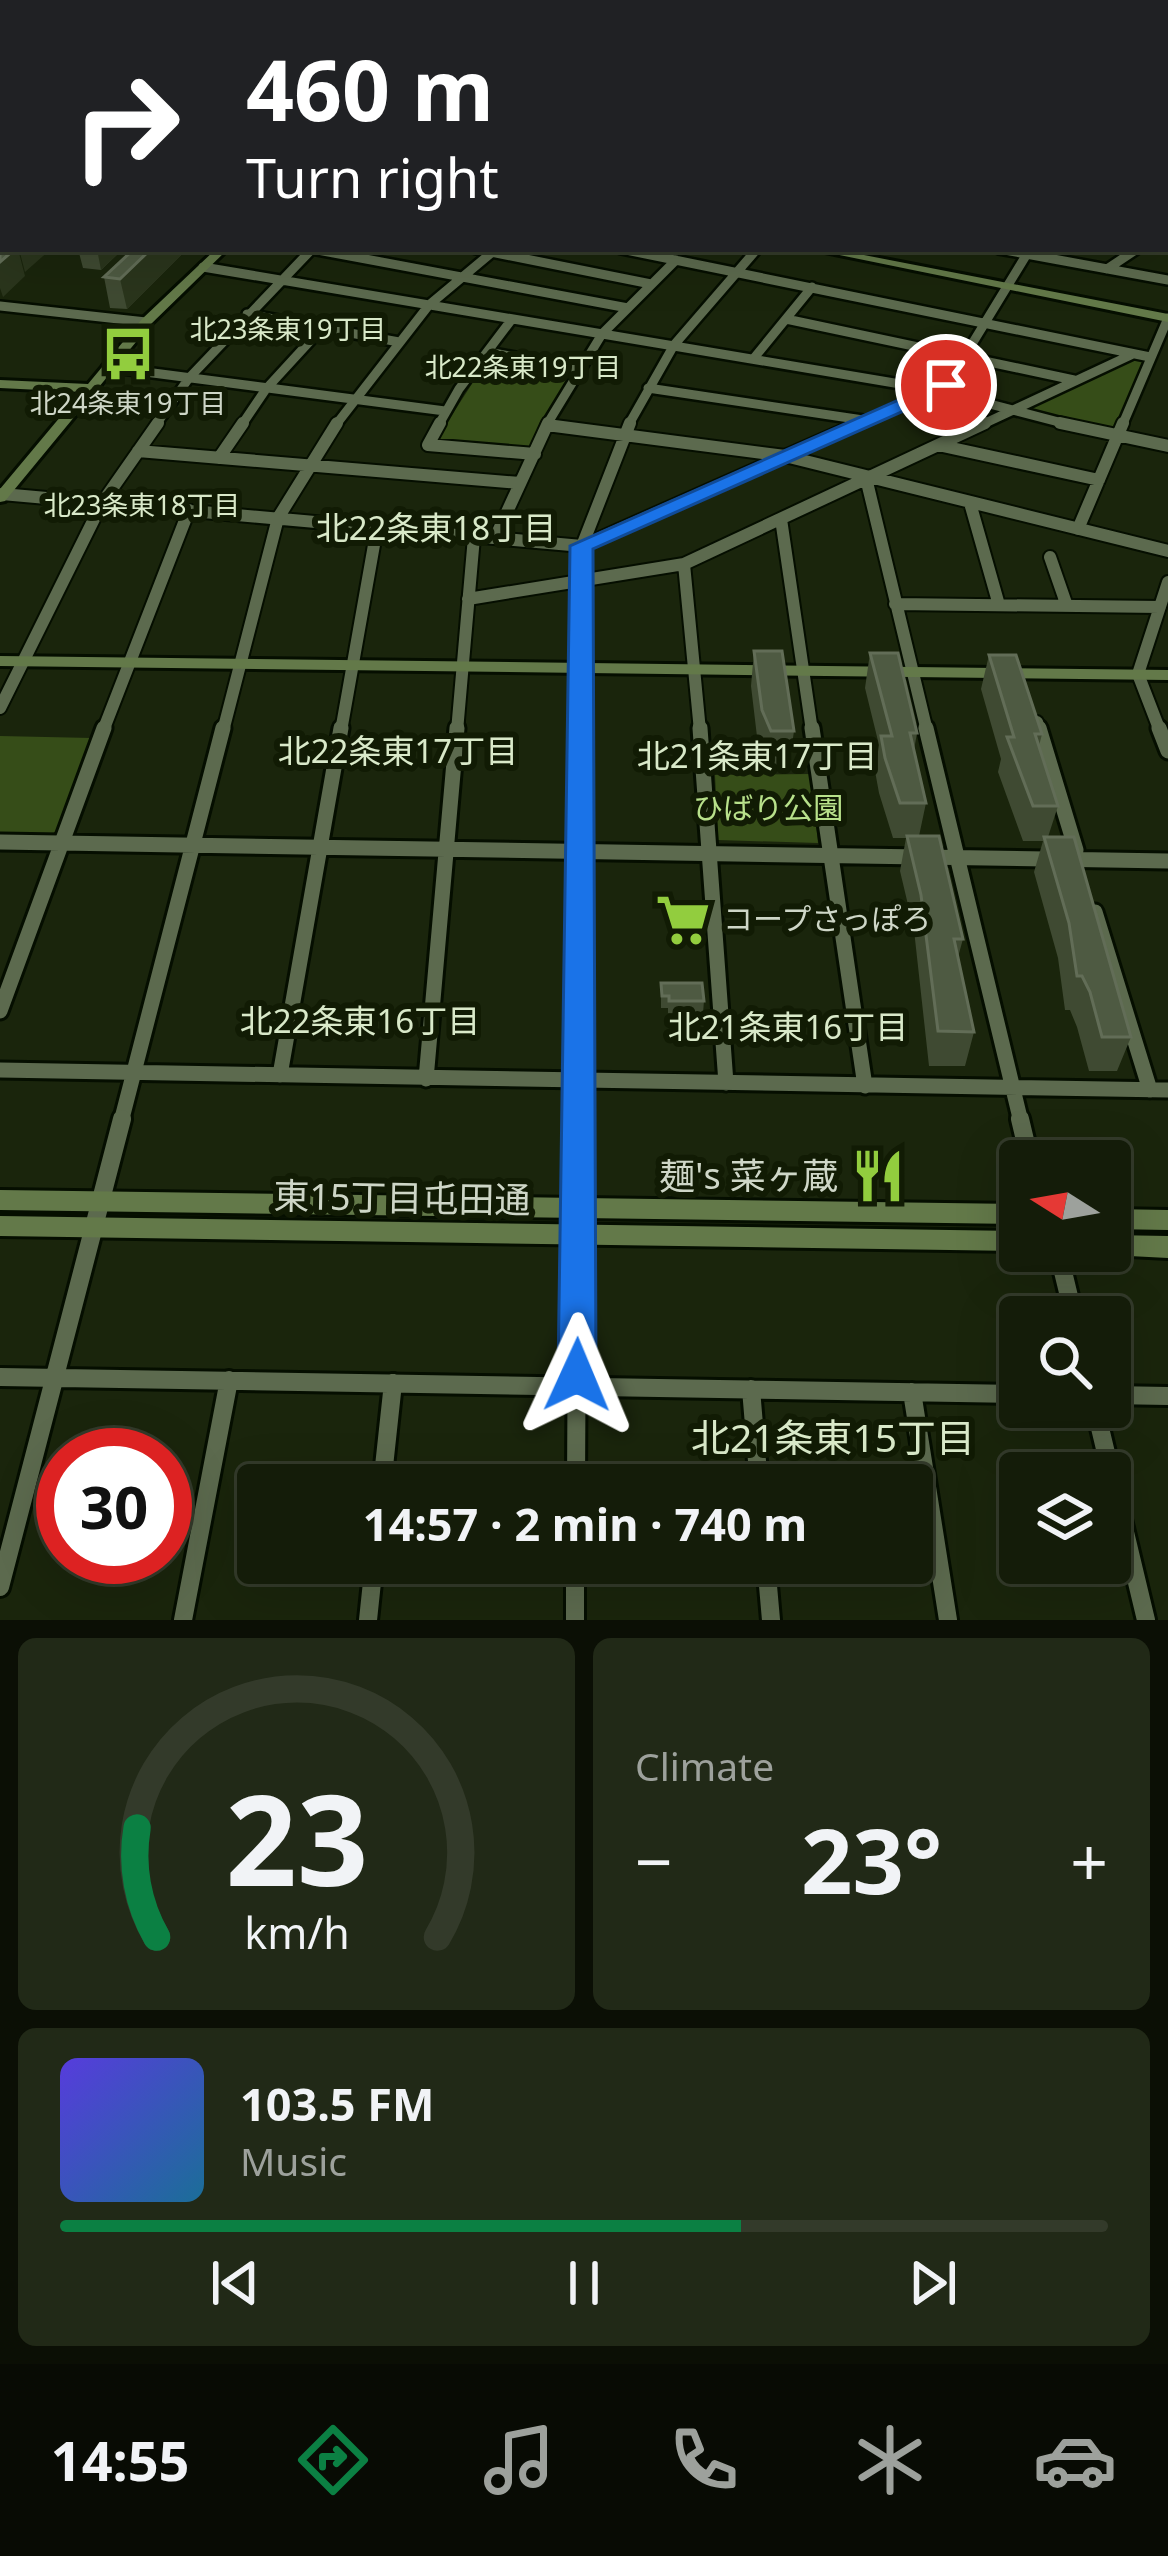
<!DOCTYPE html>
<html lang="en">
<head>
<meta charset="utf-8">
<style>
  body { margin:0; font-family:"Noto Sans","Noto Sans JP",sans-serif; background:#212917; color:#f1f3f6; height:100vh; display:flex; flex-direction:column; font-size:45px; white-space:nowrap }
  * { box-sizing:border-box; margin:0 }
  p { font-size:39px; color:#9da19c }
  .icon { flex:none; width:66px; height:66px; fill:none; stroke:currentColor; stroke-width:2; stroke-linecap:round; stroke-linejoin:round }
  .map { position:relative; height:1620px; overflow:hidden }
  .sheet { display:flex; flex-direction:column; gap:18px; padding:18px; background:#0b0f05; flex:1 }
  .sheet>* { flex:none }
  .top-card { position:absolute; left:0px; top:0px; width:1170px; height:252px; box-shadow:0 12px 48px #0002,0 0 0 3px #333a2a; background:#202124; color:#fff; overflow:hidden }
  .needle { width:78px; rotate:281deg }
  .controls { position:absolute; left:999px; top:1140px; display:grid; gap:24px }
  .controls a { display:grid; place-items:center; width:132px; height:132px; border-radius:12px; background:#141c09; box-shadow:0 12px 48px #0002,0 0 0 3px #333a2a; font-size:60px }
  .speed { position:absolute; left:36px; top:1428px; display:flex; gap:24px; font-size:60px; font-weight:700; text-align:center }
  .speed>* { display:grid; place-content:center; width:156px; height:156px; border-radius:50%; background:#141c09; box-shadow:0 12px 48px #0002,0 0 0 3px #333a2a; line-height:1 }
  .speed .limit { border:18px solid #d22; background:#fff; color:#111 }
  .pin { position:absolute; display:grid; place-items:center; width:102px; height:102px; color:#fff; margin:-51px; border:6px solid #fff; border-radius:50%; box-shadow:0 3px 12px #0007 }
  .me { position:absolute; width:132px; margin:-66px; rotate:1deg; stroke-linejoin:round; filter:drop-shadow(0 0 9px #0008) }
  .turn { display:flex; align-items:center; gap:42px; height:252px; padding:0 48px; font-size:54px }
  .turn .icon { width:156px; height:156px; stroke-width:2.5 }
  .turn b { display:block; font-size:84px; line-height:102px }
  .big { font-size:90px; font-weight:700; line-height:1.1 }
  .sheet .tile { flex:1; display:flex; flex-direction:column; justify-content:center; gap:18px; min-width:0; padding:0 42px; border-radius:18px; background:#212917 }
  .sheet .dial { align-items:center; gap:0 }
  .dial svg { height:312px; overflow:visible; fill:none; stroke:#333a2a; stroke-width:7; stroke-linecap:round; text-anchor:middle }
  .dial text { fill:#f1f3f6; stroke:none }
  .song { display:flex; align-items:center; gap:36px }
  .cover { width:144px; height:144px; border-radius:18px; background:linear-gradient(135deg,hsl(250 70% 55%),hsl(200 70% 35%)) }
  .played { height:12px; border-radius:6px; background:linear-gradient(90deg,#0b8043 65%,#333a2a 65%) }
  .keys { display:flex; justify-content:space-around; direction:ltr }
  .heat { display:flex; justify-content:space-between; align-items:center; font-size:66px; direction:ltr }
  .sheet .tiles { flex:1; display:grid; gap:18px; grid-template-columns:1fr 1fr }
  .tile:last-child { grid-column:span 2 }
  .trip { position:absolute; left:237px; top:1464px; width:696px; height:120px; border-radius:12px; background:#141c09; box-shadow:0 12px 48px #0002,0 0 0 3px #333a2a; font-weight:700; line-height:120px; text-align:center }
  .tabs { display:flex; height:192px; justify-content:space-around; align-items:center; background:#080b04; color:#9da19c }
  .tabs .icon { width:84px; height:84px }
  .tabs .selected { color:#0b8043 }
  .tabs b { font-size:54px; color:#f1f3f6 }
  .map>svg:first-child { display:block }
  .green { fill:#364d18 }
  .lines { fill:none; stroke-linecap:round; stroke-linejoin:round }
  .street-far4-casing { stroke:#050e00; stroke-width:10 }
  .street-far3-casing { stroke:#050e00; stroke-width:14 }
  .street-far2-casing { stroke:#050e00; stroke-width:16 }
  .street-far1-casing { stroke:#050e00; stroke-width:21 }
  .street-casing { stroke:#050e00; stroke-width:24 }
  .secondary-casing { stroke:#050e00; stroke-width:6 }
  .street-far4 { stroke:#5c6a4e; stroke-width:8 }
  .street-far3 { stroke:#5c6a4e; stroke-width:9 }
  .street-far2 { stroke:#5c6a4e; stroke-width:12 }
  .street-far1 { stroke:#5c6a4e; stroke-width:15 }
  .street { stroke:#5c6a4e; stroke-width:18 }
  .secondary { fill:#637949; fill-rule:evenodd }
  .wall { fill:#3f4a32 }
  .shaded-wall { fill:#2a351c }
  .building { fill:#4e5a42; stroke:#626d57; stroke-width:3 }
  .route { fill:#1a73e8; stroke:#114b97; stroke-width:3 }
  .labels { text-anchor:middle; stroke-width:12; stroke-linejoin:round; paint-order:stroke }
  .far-neighbourhood-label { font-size:27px; fill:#d9e9c9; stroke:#111b04 }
  .far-poi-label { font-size:27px; fill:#ced6c7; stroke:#111b04 }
  .park-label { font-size:30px; fill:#b8e18b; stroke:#111b04 }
  .poi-label { font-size:30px; fill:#ced6c7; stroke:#111b04; text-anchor:start }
  .neighbourhood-label { font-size:33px; fill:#d9e9c9; stroke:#111b04 }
  .near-poi-label { font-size:36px; fill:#ced6c7; stroke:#111b04; text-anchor:end }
  .near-street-label { font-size:36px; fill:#ced6c7; stroke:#111b04 }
  .near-neighbourhood-label { font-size:39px; fill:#d9e9c9; stroke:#111b04 }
</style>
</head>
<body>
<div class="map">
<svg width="1168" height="1620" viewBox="0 0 1168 1620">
  <rect width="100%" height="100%" fill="#1a250c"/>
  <!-- green -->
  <path class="green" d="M490 356 575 372 530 449 435 441Z
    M1138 358 1145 359 1115 431 1026 410Z
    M0 736 92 738 59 829 52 834 0 833Z
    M811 774 818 843 718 840 715 775Z"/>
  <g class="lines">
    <defs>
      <path id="street-far4" d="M78 0 118 3
        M910 0 931 3
        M1121 0 1133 3
        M53 3 58 0
        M172 3 178 0
        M693 3 728 0
        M1146 3 1152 0"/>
      <path id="street-far3" d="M312 249 628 308
        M476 249 651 284
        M621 249 1150 357
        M999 249 1168 280
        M203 267 936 390 1074 426
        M1107 269 1137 249
        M0 306 146 322
        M247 314 399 342
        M786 319 1074 380
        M488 352 581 369
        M754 358 812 287
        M107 367 445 411
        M648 388 863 420
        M547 425 556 426
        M155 426 189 378 312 249
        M241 426 266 389 322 328
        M335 426 429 305 496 249
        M438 426 459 389 512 319
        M546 426 602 334 676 260
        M628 426 674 345 757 249
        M854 426 947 385 1030 249
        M979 426 1133 354
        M1122 426 1168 318"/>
      <path id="street-far2" d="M440 423 428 445 535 454
        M1060 423 1168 446
        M547 425 785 456 1168 551
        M938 445 1099 480
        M138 451 520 483
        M219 458 243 423
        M866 478 927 731
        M2 494 582 546 860 423
        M970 503 999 605
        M781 519 812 731
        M1078 529 1123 423
        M495 538 548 423
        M1050 557 1067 606
        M684 564 700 731
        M468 599 684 564 985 423
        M895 604 1160 607
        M0 708 102 503 158 423
        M1037 722 1040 731
        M103 731 189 510
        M223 731 278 518 337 423
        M341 731 377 528
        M457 731 474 537
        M581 731 582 546 630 423
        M1160 731 1138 674 1168 582"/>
      <path id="street-far1" d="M700 728 726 1083
        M812 728 865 1086
        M926 728 1021 1122
        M1039 728 1076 850
        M1159 728 1168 751
        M0 842 1168 861
        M1095 912 1150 1090
        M0 1011 104 728
        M0 1070 1168 1090
        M280 1075 341 728
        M426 1079 457 728
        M121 1122 223 728
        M578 1122 581 728"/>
      <path id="street" d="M1020 1119 1030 1161
        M1058 1251 1074 1317
        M0 1377 1020 1394
        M751 1389 759 1485
        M912 1392 948 1620
        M1110 1395 1168 1396
        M1095 1407 1146 1620
        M382 1485 393 1383
        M576 1485 578 1119
        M575 1563V1620
        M766 1563 771 1620
        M0 1587 122 1119
        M183 1620 229 1380
        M368 1620 374 1563"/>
      <path id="secondary" d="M319 0H378L394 3H336Z
        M467 0H522L506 3H452Z
        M1167 29H1168V35H1167Z
        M0 38H3V44H0Z
        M0 87 3 88V94L0 93Z
        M1167 185H1168V191H1167Z
        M216 249H228L150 325 5 501 0 502V489L81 392 0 388V380L88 384 142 319Z
        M810 249H833L1168 314V322Z
        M0 656 1168 670V680L0 666Z
        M0 1190 1020 1204V1224L0 1210Z
        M1110 1209 1168 1210V1230L1110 1229Z
        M0 1216 1020 1231 1021 1251 0 1236Z
        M1110 1235 1168 1236V1258L1110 1255 1102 1252 1110 1251Z"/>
    </defs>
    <!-- street-far4 casing -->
    <use href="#street-far4" class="street-far4-casing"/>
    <!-- street-far3 casing -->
    <use href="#street-far3" class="street-far3-casing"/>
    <!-- street-far2 casing -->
    <use href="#street-far2" class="street-far2-casing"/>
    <!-- street-far1 casing -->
    <use href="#street-far1" class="street-far1-casing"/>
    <!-- street casing -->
    <use href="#street" class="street-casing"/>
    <!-- secondary casing -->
    <use href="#secondary" class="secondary-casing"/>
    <!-- street-far4 -->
    <use href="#street-far4" class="street-far4"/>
    <!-- street-far3 -->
    <use href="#street-far3" class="street-far3"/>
    <!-- street-far2 -->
    <use href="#street-far2" class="street-far2"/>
    <!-- street-far1 -->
    <use href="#street-far1" class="street-far1"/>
    <!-- street -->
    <use href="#street" class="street"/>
    <!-- secondary -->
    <use href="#secondary" class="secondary"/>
  </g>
  <!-- wall -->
  <path class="wall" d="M78 249H123L101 270 83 268Z
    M134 249 186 250 127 309 110 308 104 277Z
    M754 651 794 731 789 766H767L758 745 751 686Z
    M870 653 917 733 914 750 926 803 919 836 963 939 958 957 974 1032 965 1066H929L914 930 900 871 906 838H893L879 793 875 771 879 745 865 688Z
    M989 655 1042 734 1039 746 1058 806 1048 837 1131 1037 1117 1071H1089L1077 1027 1070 1010H1065L1058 958 1034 872 1043 841H1023L998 772 1001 759 981 689Z
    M661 983 704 1001 703 1013H668V1008H661Z"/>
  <!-- shaded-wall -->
  <path class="shaded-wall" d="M15 249H18L25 276 3 297 0 288V262Z
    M19 249H51L25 272Z
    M97 249H123L101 270Z
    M151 249 186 250 127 309 120 279Z"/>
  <!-- building -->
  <path class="building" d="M0 245H3V249H15L0 262Z
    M134 249H151L120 279 104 277Z
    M754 651H782L794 731H771L762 710Z
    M870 653H898L917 733H910L926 803H900L885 758 881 736H892Z
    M989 655H1016L1042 734H1035L1058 806H1033L1007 737H1014Z
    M907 836H939L963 939H954L974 1032 938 1031 921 895Z
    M1044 837H1074L1131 1037H1102L1090 992 1082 976H1077L1069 923Z
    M661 983H702L704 1001H669V996H662Z"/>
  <!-- route -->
  <path class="route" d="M946 379 956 385 953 389 593 549 596 1375 591 1388 577 1393 564 1388 558 1375 570 546Z"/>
  <!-- icons -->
  <defs>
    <symbol id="bus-bare" viewBox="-9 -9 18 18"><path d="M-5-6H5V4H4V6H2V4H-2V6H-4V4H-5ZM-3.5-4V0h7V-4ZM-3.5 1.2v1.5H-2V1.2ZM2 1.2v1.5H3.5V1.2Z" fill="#92cd3e" stroke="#111b04" stroke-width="2.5" paint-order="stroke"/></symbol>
    <symbol id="supermarket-bare" viewBox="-9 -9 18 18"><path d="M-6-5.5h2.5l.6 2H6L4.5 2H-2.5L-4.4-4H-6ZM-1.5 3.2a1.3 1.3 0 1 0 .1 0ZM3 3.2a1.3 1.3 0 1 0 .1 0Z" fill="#92cd3e" stroke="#111b04" stroke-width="2.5" paint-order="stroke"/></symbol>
    <symbol id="restaurant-bare" viewBox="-9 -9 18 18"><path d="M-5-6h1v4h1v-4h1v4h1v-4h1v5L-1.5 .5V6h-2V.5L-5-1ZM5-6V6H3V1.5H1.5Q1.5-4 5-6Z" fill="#92cd3e" stroke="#111b04" stroke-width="2.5" paint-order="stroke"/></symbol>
  </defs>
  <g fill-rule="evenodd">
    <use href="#bus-bare" x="90" y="316" width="76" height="76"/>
    <use href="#supermarket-bare" x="645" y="882" width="76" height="76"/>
    <use href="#restaurant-bare" x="840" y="1138" width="76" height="76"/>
  </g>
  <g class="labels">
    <!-- far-neighbourhood labels -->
    <g class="far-neighbourhood-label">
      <text x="288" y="339">北23条東19丁目</text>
      <text x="523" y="377">北22条東19丁目</text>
      <text x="142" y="515">北23条東18丁目</text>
    </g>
    <!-- far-poi labels -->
    <g class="far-poi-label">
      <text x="128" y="413">北24条東19丁目</text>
    </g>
    <!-- park labels -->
    <g class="park-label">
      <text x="768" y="819">ひばり公園</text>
    </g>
    <!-- poi labels -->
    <g class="poi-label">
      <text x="723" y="930">コープさっぽろ</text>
    </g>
    <!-- neighbourhood labels -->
    <g class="neighbourhood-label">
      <text x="436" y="540">北22条東18丁目</text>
      <text x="398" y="763">北22条東17丁目</text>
      <text x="757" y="768">北21条東17丁目</text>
      <text x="360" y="1033">北22条東16丁目</text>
      <text x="788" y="1039">北21条東16丁目</text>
    </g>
    <!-- near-poi labels -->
    <g class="near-poi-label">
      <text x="838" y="1189">麺's 菜ヶ蔵</text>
    </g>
    <!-- near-street labels -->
    <g class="near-street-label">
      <text transform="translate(402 1198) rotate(1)" y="13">東15丁目屯田通</text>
    </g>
    <!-- near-neighbourhood labels -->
    <g class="near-neighbourhood-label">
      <text x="833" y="1452">北21条東15丁目</text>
    </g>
  </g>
</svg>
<div class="controls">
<a><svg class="needle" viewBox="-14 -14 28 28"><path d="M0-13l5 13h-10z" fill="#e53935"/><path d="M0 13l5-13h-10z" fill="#9da19c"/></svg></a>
<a><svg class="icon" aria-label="search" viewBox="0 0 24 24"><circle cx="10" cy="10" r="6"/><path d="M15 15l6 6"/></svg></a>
<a><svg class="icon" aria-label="layers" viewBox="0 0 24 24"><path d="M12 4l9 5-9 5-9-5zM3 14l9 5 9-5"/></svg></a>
</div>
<div class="speed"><div class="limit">30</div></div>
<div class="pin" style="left:946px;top:385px;background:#d93025"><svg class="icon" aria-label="arrive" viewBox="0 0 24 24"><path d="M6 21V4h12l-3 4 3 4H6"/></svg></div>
<svg class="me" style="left:577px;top:1375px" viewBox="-20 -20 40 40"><path d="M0-17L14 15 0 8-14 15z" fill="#1a73e8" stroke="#fff" stroke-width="4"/></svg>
<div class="trip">14:57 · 2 min · 740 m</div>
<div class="top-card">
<div class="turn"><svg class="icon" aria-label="right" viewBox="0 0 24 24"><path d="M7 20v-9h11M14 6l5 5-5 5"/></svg><div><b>460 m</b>Turn right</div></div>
</div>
</div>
<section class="sheet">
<div class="tiles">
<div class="tile dial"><svg viewBox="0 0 100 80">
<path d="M14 69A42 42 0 1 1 86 69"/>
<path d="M14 69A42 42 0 0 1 9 41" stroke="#0b8043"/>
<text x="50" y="56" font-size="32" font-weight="700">23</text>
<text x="50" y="72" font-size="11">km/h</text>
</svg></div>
<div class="tile"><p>Climate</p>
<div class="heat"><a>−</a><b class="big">23°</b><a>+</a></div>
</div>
<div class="tile">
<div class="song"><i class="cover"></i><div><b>103.5 FM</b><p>Music</p></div></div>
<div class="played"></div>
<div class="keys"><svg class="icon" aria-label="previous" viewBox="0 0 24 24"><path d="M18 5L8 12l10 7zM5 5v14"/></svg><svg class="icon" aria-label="pause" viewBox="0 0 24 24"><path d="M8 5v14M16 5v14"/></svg><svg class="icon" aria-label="next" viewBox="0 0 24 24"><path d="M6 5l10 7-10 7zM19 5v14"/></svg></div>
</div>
</div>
</section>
<nav class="tabs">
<b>14:55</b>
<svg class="icon selected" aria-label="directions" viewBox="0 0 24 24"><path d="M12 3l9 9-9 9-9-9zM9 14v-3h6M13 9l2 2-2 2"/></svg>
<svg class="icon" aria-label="music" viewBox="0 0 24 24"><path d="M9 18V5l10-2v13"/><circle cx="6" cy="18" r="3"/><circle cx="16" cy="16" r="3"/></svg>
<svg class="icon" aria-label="phone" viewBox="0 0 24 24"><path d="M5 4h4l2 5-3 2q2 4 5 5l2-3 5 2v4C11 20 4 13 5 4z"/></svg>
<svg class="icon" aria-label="climate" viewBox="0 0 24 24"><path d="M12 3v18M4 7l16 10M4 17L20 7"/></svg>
<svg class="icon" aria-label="car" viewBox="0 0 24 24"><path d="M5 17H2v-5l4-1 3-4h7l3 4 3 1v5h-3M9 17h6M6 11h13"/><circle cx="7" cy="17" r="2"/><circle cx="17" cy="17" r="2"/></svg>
</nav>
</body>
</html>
